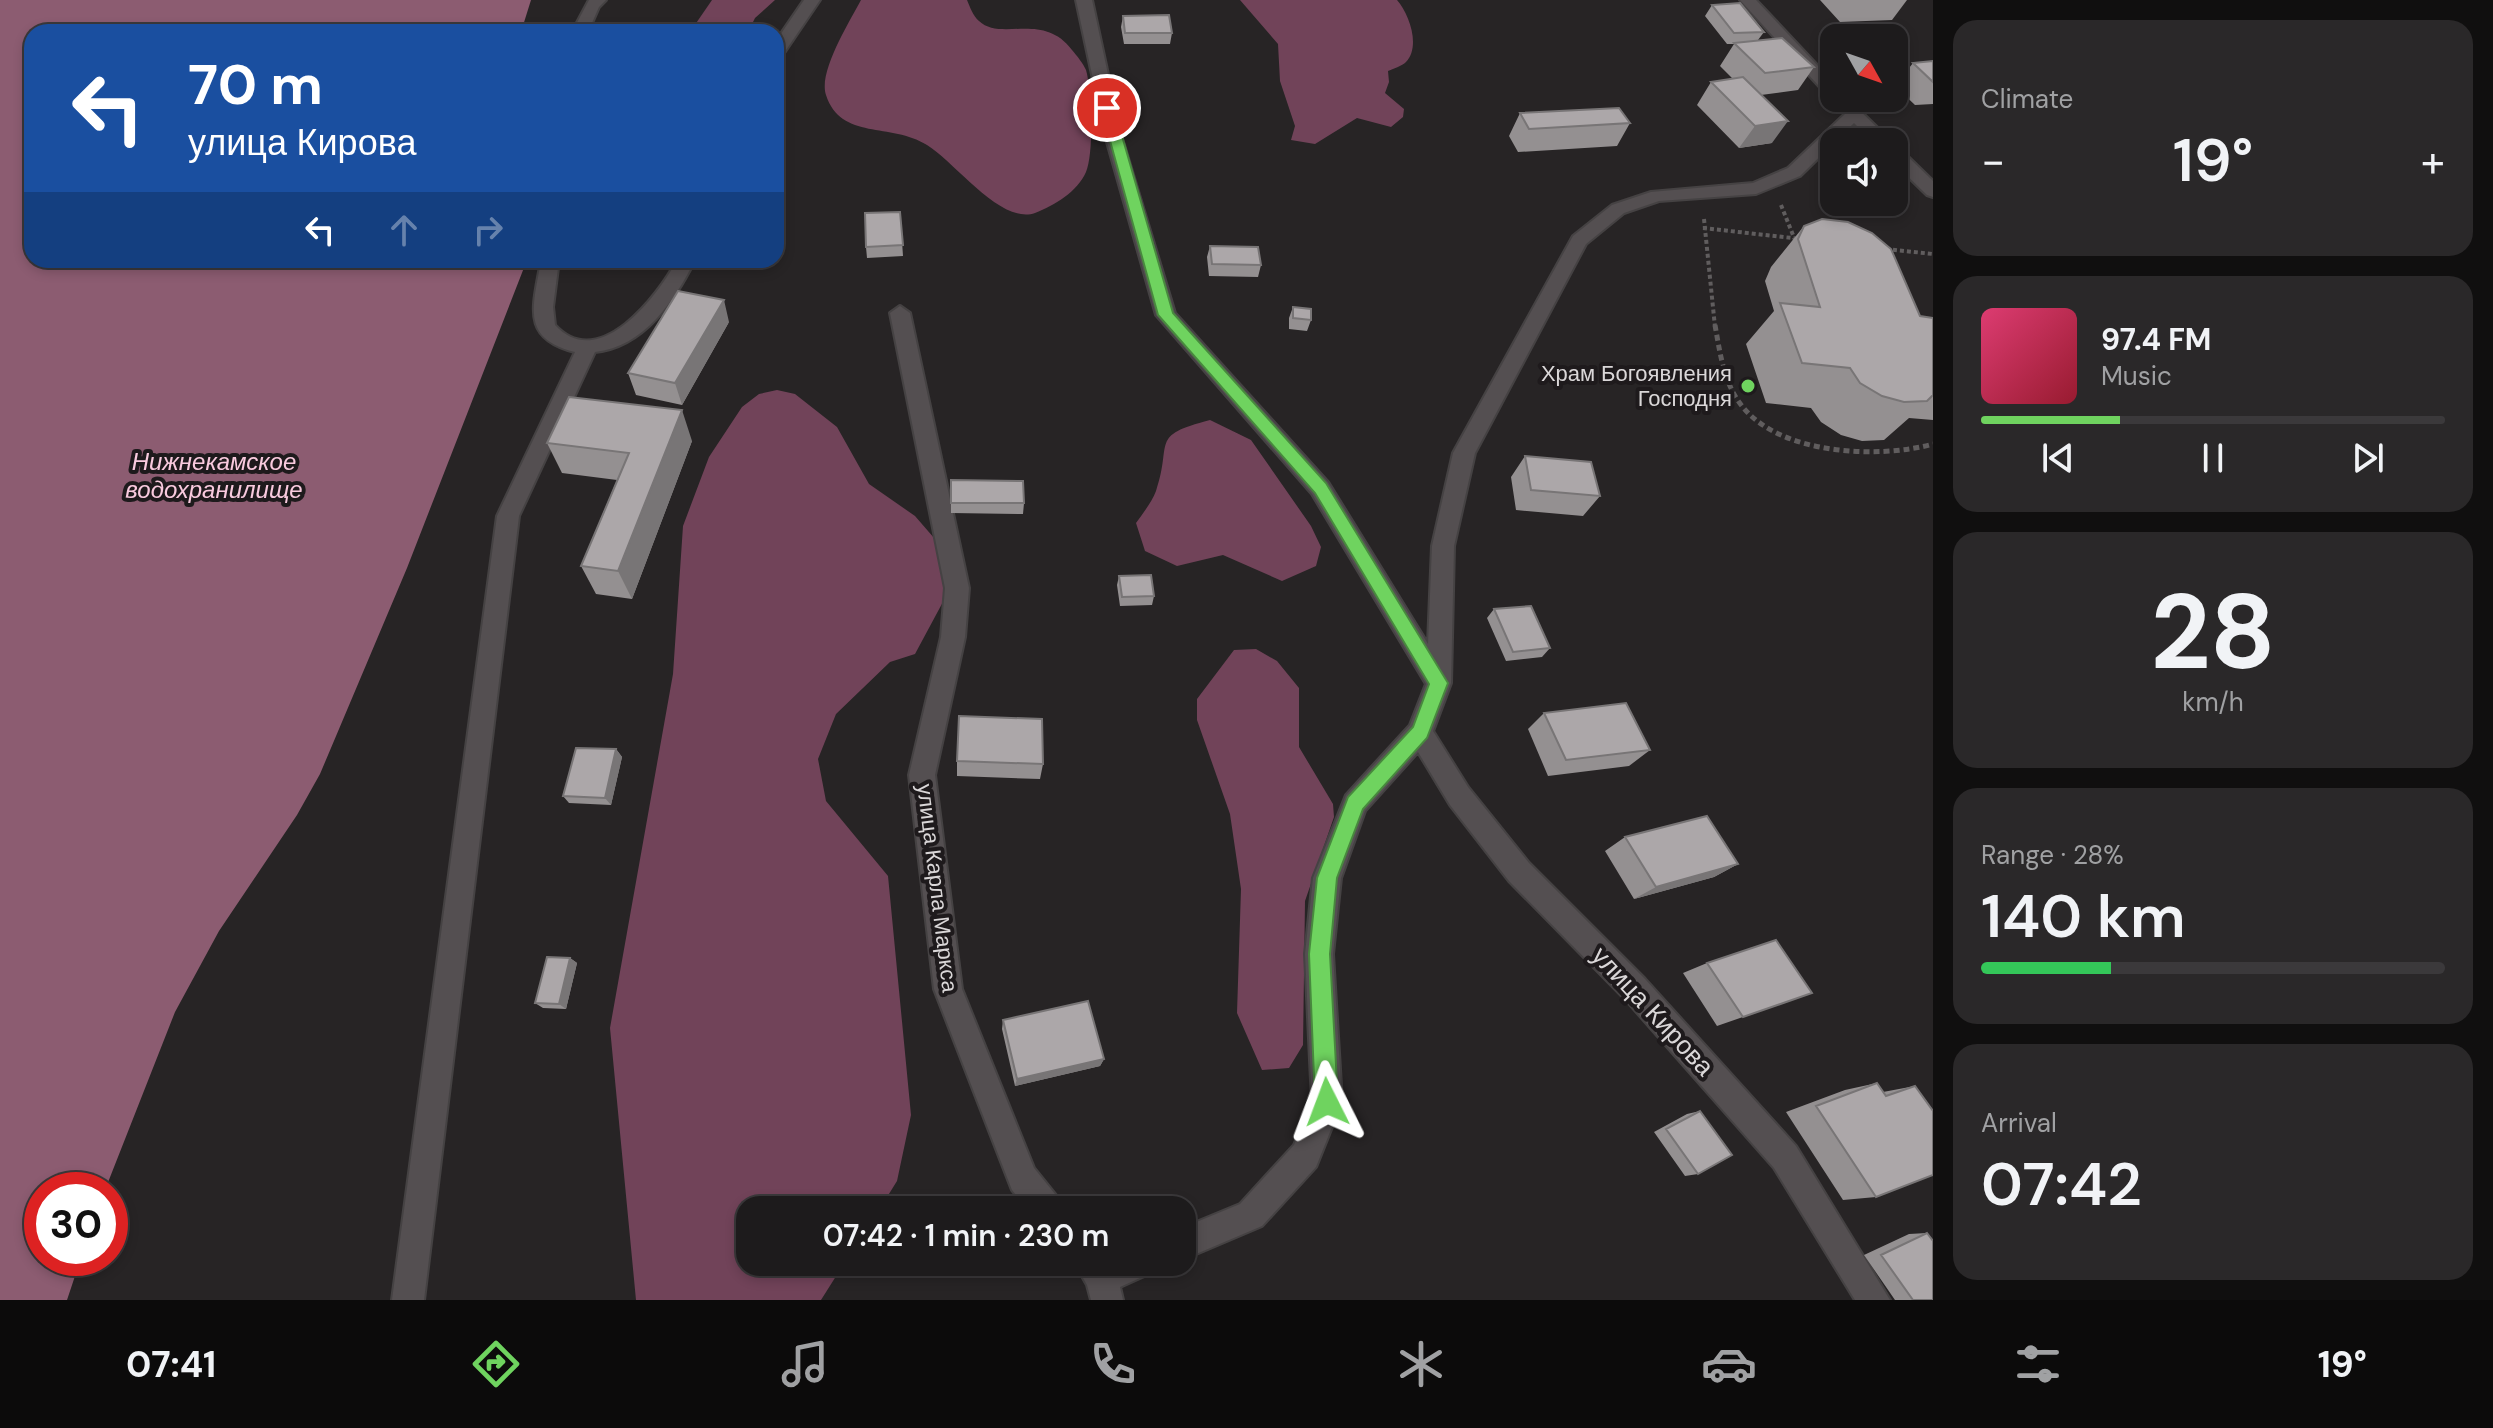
<!DOCTYPE html>
<html lang="en">
<head>
<meta charset="utf-8">
<style>
  body { margin:0; font-family:"DM Sans",sans-serif; background:#2a2829; color:#f1f3f6; height:100vh; display:flex; flex-direction:column; font-size:30px; white-space:nowrap }
  * { box-sizing:border-box; margin:0 }
  p { font-size:26px; color:#a0a1a3 }
  .icon { flex:none; width:44px; height:44px; fill:none; stroke:currentColor; stroke-width:2; stroke-linecap:round; stroke-linejoin:round }
  .map { position:relative; flex:1; overflow:hidden }
  .side { display:flex; flex-direction:column; gap:20px; padding:20px; background:#100f0f; width:560px }
  .side>* { flex:none }
  .guide { position:absolute; left:24px; top:24px; width:760px; height:244px; border-radius:24px; box-shadow:0 4px 12px #0003,0 0 0 2px #3b393b; background:#1a4fa0; color:#fff; overflow:hidden }
  .needle { width:52px; rotate:130deg }
  .tools { position:absolute; left:1820px; top:24px; display:grid; gap:16px }
  .tools a { display:grid; place-items:center; width:88px; height:88px; border-radius:16px; background:#1d1b1c; box-shadow:0 4px 12px #0003,0 0 0 2px #3b393b; font-size:40px }
  .speed { position:absolute; left:24px; top:1172px; display:flex; gap:16px; font-size:40px; font-weight:700; text-align:center }
  .speed>* { display:grid; place-content:center; width:104px; height:104px; border-radius:50%; background:#1d1b1c; box-shadow:0 4px 12px #0003,0 0 0 2px #3b393b; line-height:1 }
  .speed .limit { border:12px solid #d22; background:#fff; color:#111 }
  .pin { position:absolute; display:grid; place-items:center; width:68px; height:68px; color:#fff; margin:-34px; border:4px solid #fff; border-radius:50%; box-shadow:0 2px 8px #0007 }
  .me { position:absolute; width:88px; margin:-44px; rotate:357deg; stroke-linejoin:round; filter:drop-shadow(0 0 6px #0008) }
  .turn { display:flex; align-items:center; gap:28px; height:168px; padding:0 32px; font-size:36px }
  .turn .icon { width:104px; height:104px; stroke-width:2.5 }
  .turn b { display:block; font-size:56px; line-height:68px }
  .lanes { display:flex; align-items:center; height:76px; padding:0 32px; background:#0003; justify-content:center; gap:40px; direction:ltr }
  .lanes .off { opacity:.35 }
  .big { font-size:60px; font-weight:600; line-height:1.1 }
  .side .widget { flex:1; display:flex; flex-direction:column; justify-content:center; gap:12px; min-width:0; padding:0 28px; border-radius:24px; background:#2a2829 }
  .side .dial { align-items:center; gap:0 }
  .dial b { font-size:104px; line-height:1 }
  .song { display:flex; align-items:center; gap:24px }
  .cover { width:96px; height:96px; border-radius:12px; background:linear-gradient(135deg,hsl(340 70% 55%),hsl(350 70% 35%)) }
  .played { height:8px; border-radius:4px; background:linear-gradient(90deg,#6fd35f 30%,#3b393b 30%) }
  .keys { display:flex; justify-content:space-around; direction:ltr }
  .heat { display:flex; justify-content:space-between; align-items:center; font-size:44px; direction:ltr }
  .charge { height:12px; border-radius:6px; background:linear-gradient(90deg,#34c759 28%,#3b393b 0) }
  .trip { position:absolute; left:736px; top:1196px; width:460px; height:80px; border-radius:24px; background:#1d1b1c; box-shadow:0 4px 12px #0003,0 0 0 2px #3b393b; font-weight:600; line-height:80px; text-align:center }
  .menu { display:flex; height:128px; justify-content:space-around; align-items:center; background:#0c0b0b; color:#a0a1a3 }
  .menu .icon { width:56px; height:56px }
  .menu .on { color:#6fd35f }
  .menu b { font-size:36px; color:#f1f3f6 }
  main { display:flex; flex:1; min-height:0 }
  .map>svg:first-child { display:block }
  .forest { fill:#714359 }
  .water { fill:#8c5c71 }
  .lines { fill:none; stroke-linecap:round; stroke-linejoin:round }
  .lane-casing { stroke:#454243; stroke-width:4 }
  .street-casing { stroke:#454243; stroke-width:4 }
  .path-far1 { stroke:#605d5e; stroke-width:4; stroke-dasharray:4 3; stroke-linecap:butt }
  .path { stroke:#605d5e; stroke-width:5; stroke-dasharray:6 4; stroke-linecap:butt }
  .lane { fill:#544f51; fill-rule:evenodd }
  .street { fill:#544f51; fill-rule:evenodd }
  .wall { fill:#949091 }
  .shaded-wall { fill:#787576 }
  .building { fill:#aca7a9; stroke:#787576; stroke-width:2 }
  .route { fill:#6fd35f; stroke:#48893e; stroke-width:2 }
  .poi-dot { fill:#6fd35f; stroke:#1e1a1c; stroke-width:3 }
  .labels { text-anchor:middle; stroke-width:8; stroke-linejoin:round; paint-order:stroke }
  .poi-label { font-size:22px; fill:#dad7d8; stroke:#1e1a1c; text-anchor:end }
  .street-label { font-size:22px; fill:#dad7d8; stroke:#1e1a1c }
  .water-label { font-size:24px; font-style:italic; fill:#f9cade; stroke:#1e1a1c }
  .near-street-label { font-size:26px; fill:#dad7d8; stroke:#1e1a1c }
</style>
</head>
<body>
<main>
<div class="map">
<svg width="1933" height="1300" viewBox="0 0 1933 1300">
  <rect width="100%" height="100%" fill="#272425"/>
  <!-- forest -->
  <path class="forest" d="M712 0H775L755 18 748 32H690Z
    M861 0H967C970 7 973 16 979 21 1001 42 1043 11 1072 50 1077 56 1083 63 1086 70 1092 90 1094 153 1086 172 1077 192 1055 205 1035 213 1001 225 956 163 927 145 891 122 841 141 826 95 818 72 850 21 861 0Z
    M1240 0H1397C1409 14 1421 46 1406 62 1402 66 1393 69 1388 71L1389 82 1385 93 1404 109 1403 117 1391 127 1357 118 1315 144 1291 140 1295 126 1280 81 1278 44Z
    M777 390 795 394 837 427 869 484 915 516 941 546 944 600 915 654 890 662 836 714 818 759 826 801 888 876 911 1115 897 1181 879 1210H750V1262H845L821 1300H636L610 1028 673 674 683 526 709 457 742 407 759 394Z
    M1210 420 1251 440 1311 526 1321 547 1316 566 1282 581 1223 555 1177 566 1145 551 1136 523C1143 513 1152 502 1156 491 1173 442 1148 436 1210 420Z
    M1256 649 1277 661 1299 688V747L1333 804 1334 817 1305 901 1303 1045 1289 1068 1262 1070 1237 1013 1241 889 1230 814 1197 720V699L1234 650Z"/>
  <!-- water -->
  <path class="water" d="M0 0H531L521 32H32V260H527L407 568 320 774 297 815 219 931 175 1012 105 1190H42V1258H81L67 1300H0Z"/>
  <g class="lines">
    <defs>
      <path id="lane" d="M589 0H606L599 7 588 32H572Z
        M804 0H820L782 56 776 58V41Z
        M541 260H559L553 307 555 325C599 373 658 296 677 260H695C675 300 644 347 595 352L519 516 424 1300H392L497 516 575 352C519 338 534 305 541 260Z"/>
      <path id="street" d="M1076 0H1092L1121 135 1175 313 1328 482 1428 644 1432 546 1453 453 1573 236 1612 205 1651 192 1753 183 1788 168 1845 114 1835 103 1837 100H1849L1892 142H1873L1854 123 1800 176 1756 194 1659 201 1624 213 1586 244 1475 453 1454 546 1451 683 1433 731 1468 787 1529 863 1645 979 1796 1146 1890 1300H1855L1774 1168 1625 999 1509 881 1450 805 1418 752 1365 811 1341 878 1333 954 1342 1102 1316 1167 1262 1226 1182 1260V1228L1240 1204 1294 1145 1312 1102 1305 954 1313 878 1346 795 1410 725 1426 684 1312 494 1156 315 1105 135Z
        M1740 0H1756L1834 83V98L1828 96Z
        M1894 148 1900 149 1933 181V197L1927 195 1894 163Z
        M900 306 910 313 969 588 965 637 935 775 962 989 1034 1168 1059 1199 1064 1210H1028L1012 1190 934 989 909 775 941 637 945 588 890 313Z
        M1074 1262H1156L1151 1273 1120 1287 1123 1300H1091L1087 1285Z"/>
    </defs>
    <!-- lane casing -->
    <use href="#lane" class="lane-casing"/>
    <!-- street casing -->
    <use href="#street" class="street-casing"/>
    <!-- path-far1 -->
    <path class="path-far1" d="M1781 205 1795 240
      M1704 219 1715 327
      M1703 228 1801 239
      M1886 249 1933 254"/>
    <!-- path -->
    <path class="path" d="M1715 325C1720 353 1724 384 1742 406 1780 455 1879 459 1933 444"/>
    <!-- lane -->
    <use href="#lane" class="lane"/>
    <!-- street -->
    <use href="#street" class="street"/>
  </g>
  <!-- wall -->
  <path class="wall" d="M1820 0H1907L1892 20 1840 22Z
    M1712 5 1764 32 1758 40 1814 67 1798 90 1761 95 1772 143 1739 148 1697 105 1711 82 1733 79 1720 66 1734 44H1727L1705 16Z
    M1123 16 1172 33 1170 44H1124L1121 27Z
    M1933 61V104L1915 105 1895 86 1913 63Z
    M1520 113 1630 123 1617 146 1518 152 1509 136Z
    M900 212 903 256 867 258 866 247Z
    M1804 226 1920 316 1933 318V420L1909 418 1884 440 1862 441 1841 435 1821 422 1811 408 1766 403 1746 344 1774 311 1765 281 1771 267Z
    M1210 246 1261 265 1258 277 1209 276 1207 257Z
    M1293 307 1311 320 1307 331 1289 329V318Z
    M729 322 682 405 636 395 628 373Z
    M692 441 632 599 596 594 581 566 617 480 562 473 547 443Z
    M1525 456 1600 496 1583 516 1516 510 1511 477Z
    M951 480 1024 503 1023 514 951 513Z
    M1119 576 1154 596 1152 605 1120 606 1117 585Z
    M1494 609 1550 648 1542 657 1506 661 1487 618Z
    M1544 713 1650 750 1629 766 1548 776 1528 729Z
    M616 749 622 757 611 805 569 803 563 796Z
    M957 761 1043 764 1040 779 957 776Z
    M1625 837 1738 864 1714 877 1634 899 1605 851Z
    M570 958 577 963 566 1009 543 1008 535 1003Z
    M1707 963 1812 993 1717 1026 1683 973Z
    M1003 1020 1104 1059 1100 1066 1015 1086 1002 1029Z
    M1877 1083 1883 1092 1915 1086 1876 1197 1843 1200 1786 1112 1845 1090Z
    M1700 1111 1698 1174 1685 1176 1654 1132 1687 1114Z
    M1927 1233 1933 1300H1895L1864 1255 1909 1234Z"/>
  <!-- shaded-wall -->
  <path class="shaded-wall" d="M1788 121 1772 143 1739 148 1755 126Z
    M724 300 729 322 682 405 675 383Z
    M682 410 692 441 632 599 618 571Z
    M616 749 622 757 611 805 605 798Z
    M1738 864 1714 877 1634 899 1656 887Z
    M570 958 577 963 566 1009 559 1004Z
    M1104 1059 1100 1066 1015 1086 1017 1079Z"/>
  <!-- building -->
  <path class="building" d="M1740 3 1764 32 1734 33 1712 5Z
    M1169 15 1172 33H1125L1123 16Z
    M1782 38 1814 67 1765 73 1734 43Z
    M1933 61V82L1913 63Z
    M1743 77 1788 121 1755 126 1711 82Z
    M1619 108 1630 123 1529 129 1520 113Z
    M900 212 903 245 866 247 865 213Z
    M1822 219 1848 222 1872 233 1891 249 1920 316 1933 318V395L1927 401 1904 402 1882 396 1860 383 1850 368 1802 363 1780 303 1820 307 1798 239 1804 226Z
    M1210 246 1258 247 1261 265 1212 264Z
    M678 291 724 300 675 383 628 373Z
    M1293 307 1311 309V320L1293 318Z
    M569 397 682 410 618 571 581 566 629 453 547 443Z
    M1525 456 1591 462 1600 496 1531 490Z
    M951 480 1023 481 1024 503H951Z
    M1151 575 1154 596 1122 597 1119 576Z
    M1531 606 1550 648 1513 652 1494 609Z
    M1626 703 1650 750 1566 760 1544 713Z
    M959 716 1042 719 1043 764 957 761Z
    M576 748 616 749 605 798 563 796Z
    M1707 816 1738 864 1656 887 1625 837Z
    M1776 940 1812 993 1743 1017 1707 963Z
    M547 957 570 958 559 1004 535 1003Z
    M1088 1001 1104 1059 1017 1079 1003 1020Z
    M1877 1083 1886 1096 1915 1086 1933 1111V1175L1876 1197 1816 1106Z
    M1700 1111 1732 1155 1698 1174 1666 1129Z
    M1927 1233 1933 1241V1300H1913L1881 1255Z"/>
  <!-- route -->
  <path class="route" d="M1107 104 1114 108 1173 313 1326 483 1448 683 1427 738 1363 809 1337 878 1330 954 1338 1102 1335 1110 1327 1113 1318 1110 1315 1102 1309 954 1317 878 1348 797 1413 727 1429 684 1315 493 1158 315 1101 108Z"/>
  <!-- markers -->
  <circle class="poi-dot" cx="1748" cy="386" r="8"/>
  <g class="labels">
    <!-- poi labels -->
    <g class="poi-label">
      <text x="1732" y="381">Храм Богоявления<tspan x="1732" dy="25">Господня</tspan></text>
    </g>
    <!-- street labels -->
    <g class="street-label">
      <text transform="translate(938 888) rotate(83)" y="8">улица Карла Маркса</text>
    </g>
    <!-- water labels -->
    <g class="water-label">
      <text x="214" y="470">Нижнекамское<tspan x="214" dy="28">водохранилище</tspan></text>
    </g>
    <!-- near-street labels -->
    <g class="near-street-label">
      <text transform="translate(1653 1011) rotate(47)" y="9">улица Кирова</text>
    </g>
  </g>
</svg>
<div class="tools">
<a><svg class="needle" viewBox="-14 -14 28 28"><path d="M0-13l5 13h-10z" fill="#e53935"/><path d="M0 13l5-13h-10z" fill="#a0a1a3"/></svg></a>
<a><svg class="icon" aria-label="sound" viewBox="0 0 24 24"><path d="M4 9h4l5-4v14l-5-4H4zM17 9q2 3 0 6"/></svg></a>
</div>
<div class="speed"><div class="limit">30</div></div>
<div class="pin" style="left:1107px;top:108px;background:#d93025"><svg class="icon" aria-label="arrive" viewBox="0 0 24 24"><path d="M6 21V4h12l-3 4 3 4H6"/></svg></div>
<svg class="me" style="left:1327px;top:1102px" viewBox="-20 -20 40 40"><path d="M0-17L14 15 0 8-14 15z" fill="#6fd35f" stroke="#fff" stroke-width="4"/></svg>
<div class="trip">07:42 · 1 min · 230 m</div>
<div class="guide">
<div class="turn"><svg class="icon" aria-label="left" viewBox="0 0 24 24"><path d="M17 20v-9H6M10 6l-5 5 5 5"/></svg><div><b>70 m</b>улица Кирова</div></div>
<div class="lanes"><svg class="icon" aria-label="left" viewBox="0 0 24 24"><path d="M17 20v-9H6M10 6l-5 5 5 5"/></svg><svg class="icon off" aria-label="ahead" viewBox="0 0 24 24"><path d="M12 20V5M6 11l6-6 6 6"/></svg><svg class="icon off" aria-label="right" viewBox="0 0 24 24"><path d="M7 20v-9h11M14 6l5 5-5 5"/></svg></div>
</div>
</div>
<section class="side">
<div class="widget"><p>Climate</p>
<div class="heat"><a>−</a><b class="big">19°</b><a>+</a></div>
</div>
<div class="widget">
<div class="song"><i class="cover"></i><div><b>97.4 FM</b><p>Music</p></div></div>
<div class="played"></div>
<div class="keys"><svg class="icon" aria-label="previous" viewBox="0 0 24 24"><path d="M18 5L8 12l10 7zM5 5v14"/></svg><svg class="icon" aria-label="pause" viewBox="0 0 24 24"><path d="M8 5v14M16 5v14"/></svg><svg class="icon" aria-label="next" viewBox="0 0 24 24"><path d="M6 5l10 7-10 7zM19 5v14"/></svg></div>
</div>
<div class="widget dial"><b>28</b><p>km/h</p></div>
<div class="widget"><p>Range · 28%</p><b class="big">140 km</b><div class="charge"></div></div>
<div class="widget"><p>Arrival</p><b class="big">07:42</b></div>
</section>
</main>
<nav class="menu">
<b>07:41</b>
<svg class="icon on" aria-label="directions" viewBox="0 0 24 24"><path d="M12 3l9 9-9 9-9-9zM9 14v-3h6M13 9l2 2-2 2"/></svg>
<svg class="icon" aria-label="music" viewBox="0 0 24 24"><path d="M9 18V5l10-2v13"/><circle cx="6" cy="18" r="3"/><circle cx="16" cy="16" r="3"/></svg>
<svg class="icon" aria-label="phone" viewBox="0 0 24 24"><path d="M5 4h4l2 5-3 2q2 4 5 5l2-3 5 2v4C11 20 4 13 5 4z"/></svg>
<svg class="icon" aria-label="climate" viewBox="0 0 24 24"><path d="M12 3v18M4 7l16 10M4 17L20 7"/></svg>
<svg class="icon" aria-label="car" viewBox="0 0 24 24"><path d="M5 17H2v-5l4-1 3-4h7l3 4 3 1v5h-3M9 17h6M6 11h13"/><circle cx="7" cy="17" r="2"/><circle cx="17" cy="17" r="2"/></svg>
<svg class="icon" aria-label="filters" viewBox="0 0 24 24"><path d="M4 7h16M4 17h16"/><circle cx="9" cy="7" r="2"/><circle cx="15" cy="17" r="2"/></svg>
<b>19°</b>
</nav>
</body>
</html>
